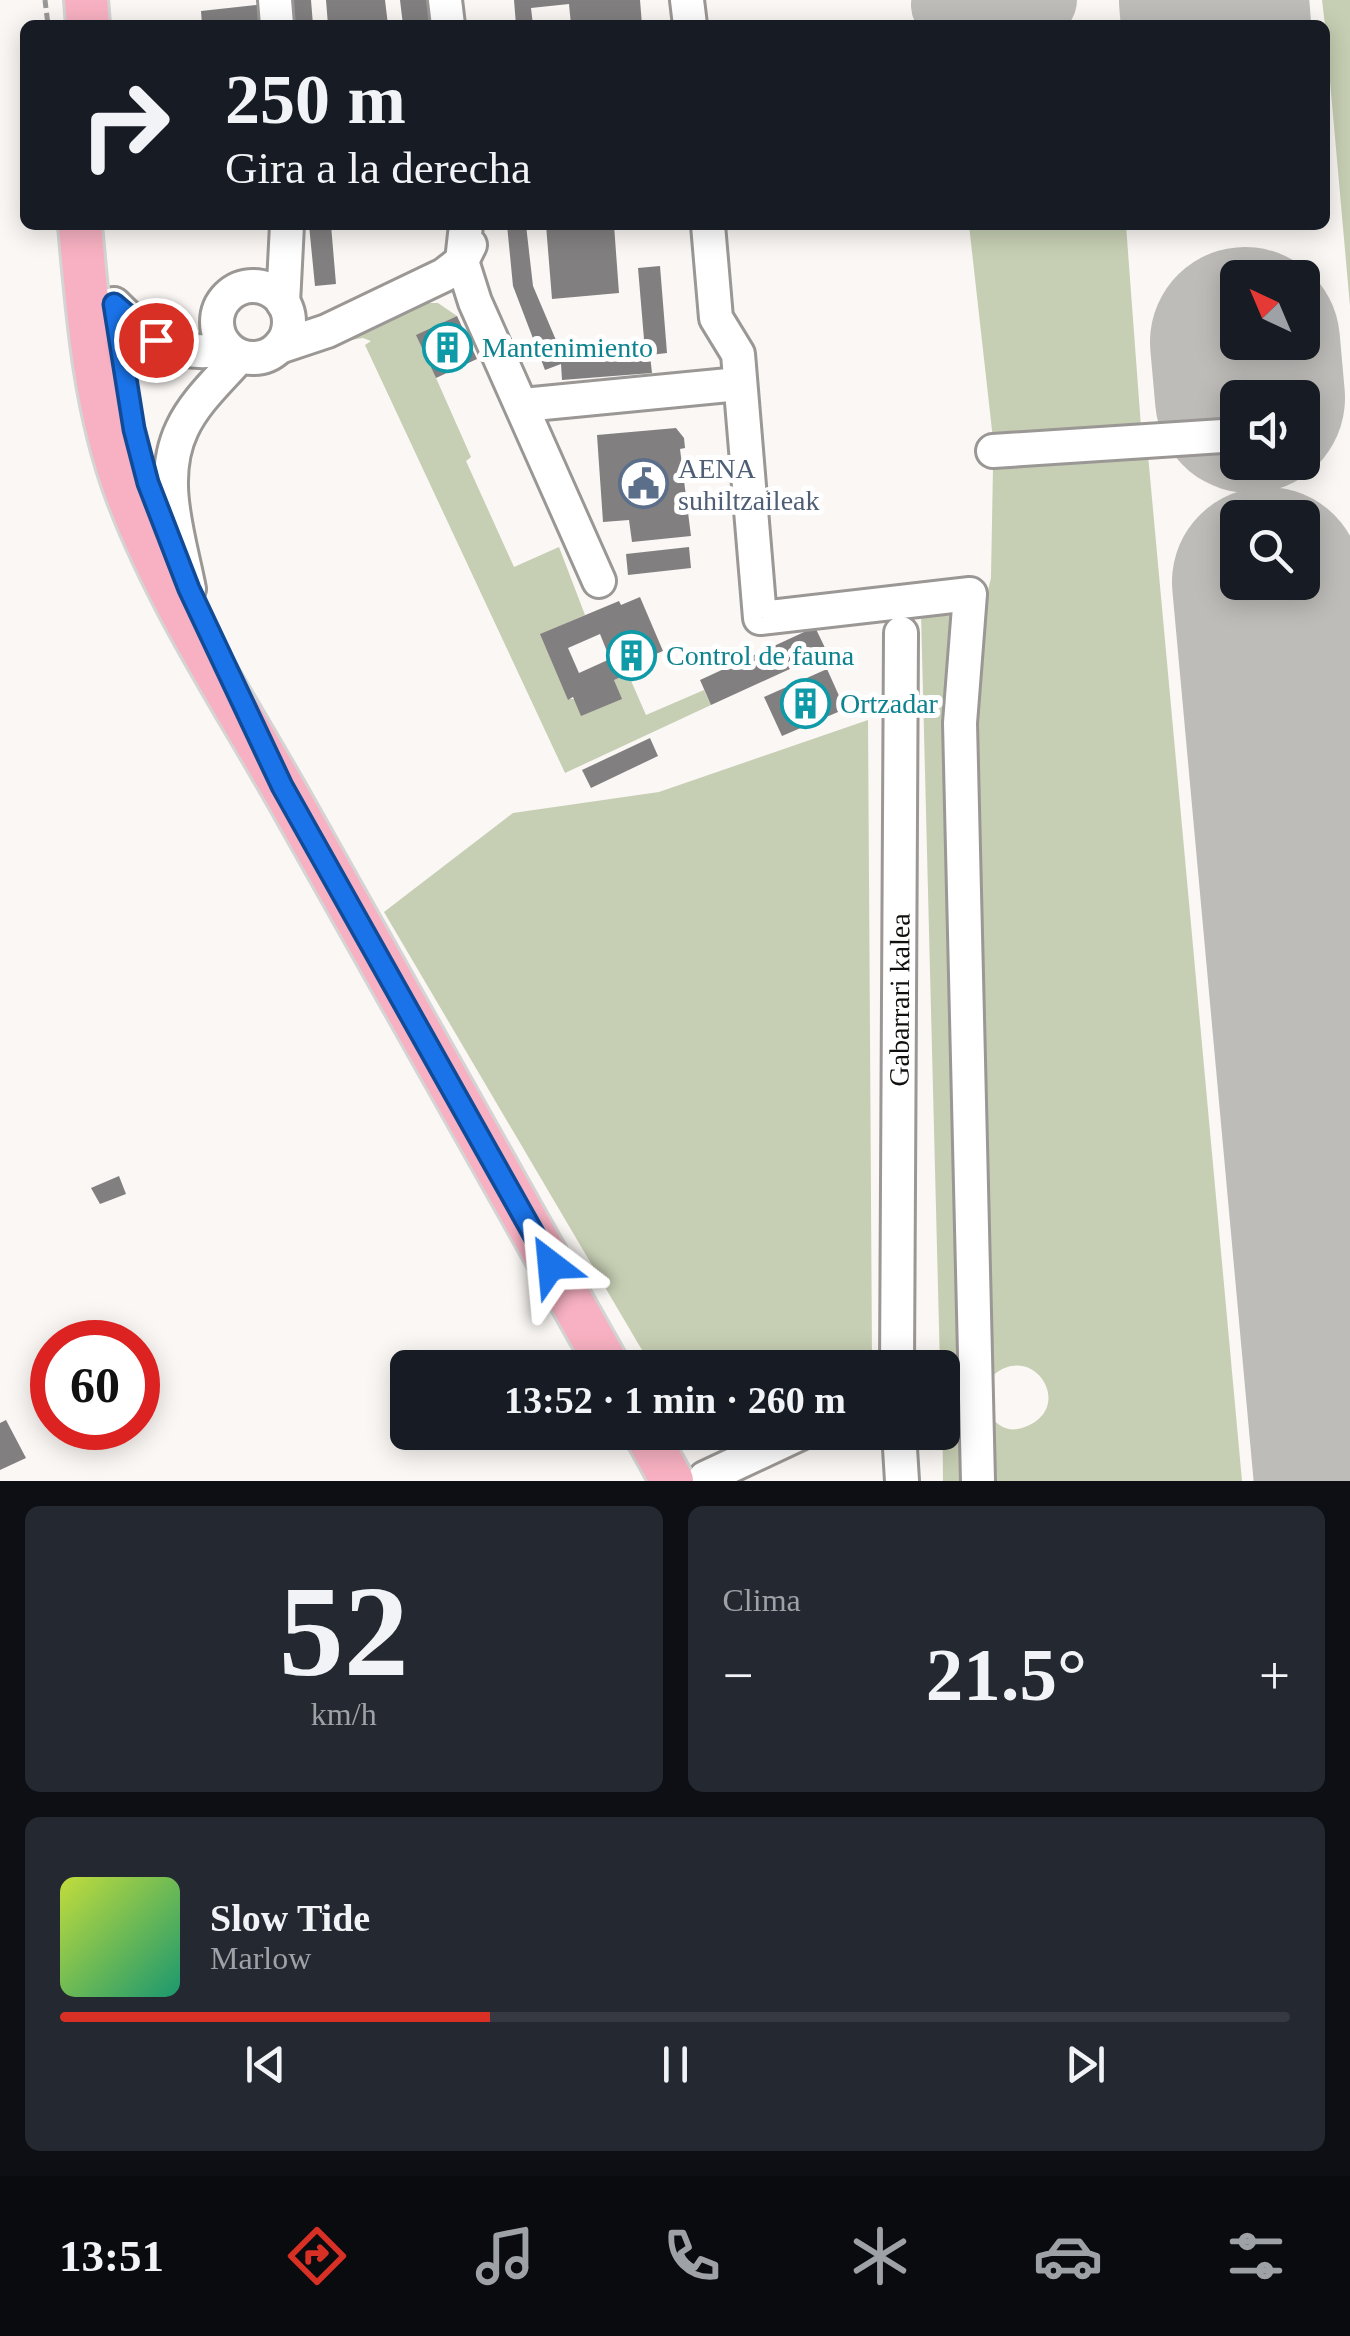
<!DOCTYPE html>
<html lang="es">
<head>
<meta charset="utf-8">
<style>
  body { margin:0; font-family:Georgia,serif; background:#242831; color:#f1f3f6; height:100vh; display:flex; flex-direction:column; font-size:38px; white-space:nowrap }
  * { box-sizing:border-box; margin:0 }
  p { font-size:32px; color:#9ea1a6 }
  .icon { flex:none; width:55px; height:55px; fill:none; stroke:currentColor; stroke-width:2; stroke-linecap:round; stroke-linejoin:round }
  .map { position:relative; height:1481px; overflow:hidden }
  .sheet { display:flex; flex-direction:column; gap:25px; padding:25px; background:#0d0f14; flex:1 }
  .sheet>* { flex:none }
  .hud { position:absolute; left:20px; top:20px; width:1310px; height:210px; border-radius:15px; box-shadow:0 5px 25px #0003; background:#171b24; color:#f1f3f6; overflow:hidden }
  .needle { width:65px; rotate:316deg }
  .fabs { position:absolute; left:1220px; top:260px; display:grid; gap:20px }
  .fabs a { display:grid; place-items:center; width:100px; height:100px; border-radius:15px; background:#171b24; box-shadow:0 5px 25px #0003; font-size:50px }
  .speed { position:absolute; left:30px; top:1320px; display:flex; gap:20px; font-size:50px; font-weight:700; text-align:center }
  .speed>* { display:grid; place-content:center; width:130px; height:130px; border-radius:50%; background:#171b24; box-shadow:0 5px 25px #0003; line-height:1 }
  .speed .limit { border:15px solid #d22; background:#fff; color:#111 }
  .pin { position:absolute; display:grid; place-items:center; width:85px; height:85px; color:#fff; margin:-42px; border:5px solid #fff; border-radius:50%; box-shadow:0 2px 10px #0007 }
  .me { position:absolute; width:110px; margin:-55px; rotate:331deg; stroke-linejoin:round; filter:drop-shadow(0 0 8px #0008) }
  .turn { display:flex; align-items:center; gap:35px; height:210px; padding:0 40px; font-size:45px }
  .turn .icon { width:130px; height:130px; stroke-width:2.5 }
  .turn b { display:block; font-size:70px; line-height:85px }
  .big { font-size:75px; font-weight:800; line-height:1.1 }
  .sheet .tile { flex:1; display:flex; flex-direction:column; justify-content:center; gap:15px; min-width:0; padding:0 35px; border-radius:15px; background:#242831 }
  .sheet .dial { align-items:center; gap:0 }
  .dial b { font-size:130px; line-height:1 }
  .song { display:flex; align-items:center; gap:30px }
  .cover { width:120px; height:120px; border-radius:15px; background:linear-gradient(135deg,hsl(70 70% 55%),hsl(160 70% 35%)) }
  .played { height:10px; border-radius:5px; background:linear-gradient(90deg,#d93025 35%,#363941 35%) }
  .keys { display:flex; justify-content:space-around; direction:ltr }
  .heat { display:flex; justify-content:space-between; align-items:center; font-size:55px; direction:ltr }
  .sheet .tiles { flex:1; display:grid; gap:25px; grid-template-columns:1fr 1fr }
  .tile:last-child { grid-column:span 2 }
  .trip { position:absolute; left:390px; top:1350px; width:570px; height:100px; border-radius:15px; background:#171b24; box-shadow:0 5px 25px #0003; font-weight:800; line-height:100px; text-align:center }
  .menu { display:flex; height:160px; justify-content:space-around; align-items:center; background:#090b0e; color:#9ea1a6 }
  .menu .icon { width:70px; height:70px }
  .menu .selected { color:#d93025 }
  .menu b { font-size:45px; color:#f1f3f6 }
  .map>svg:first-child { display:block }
  .green { fill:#c6ceb3 }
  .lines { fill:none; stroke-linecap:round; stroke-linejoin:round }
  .taxiway { stroke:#bebcb9; stroke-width:78 }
  .runway { stroke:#bebcb9; stroke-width:190 }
  .building { fill:#827f81; fill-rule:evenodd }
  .minor-casing { stroke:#9a9795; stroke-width:38 }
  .major-casing { stroke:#d4d4d4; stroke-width:48 }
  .path { stroke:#9a9896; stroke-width:5; stroke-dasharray:8 5; stroke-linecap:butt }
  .minor { stroke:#fff; stroke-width:32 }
  .major { stroke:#f8b1c2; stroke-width:42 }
  .route-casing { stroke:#114b97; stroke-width:25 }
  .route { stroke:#1a73e8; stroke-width:18 }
  .labels { text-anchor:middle; stroke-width:10; stroke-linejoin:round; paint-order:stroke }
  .culture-label { font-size:28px; fill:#0d838f; stroke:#fff; text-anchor:start }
  .service-label { font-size:28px; fill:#4e5e75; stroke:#fff; text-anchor:start }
  .street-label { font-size:28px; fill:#100f0e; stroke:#fff }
</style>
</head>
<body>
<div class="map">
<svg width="1350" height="1481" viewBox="0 0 1350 1481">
  <rect width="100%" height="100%" fill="#faf7f4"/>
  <!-- green -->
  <path class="green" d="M1322 0H1350V306L1325 25Z
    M969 225H1126L1141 427 993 439Z
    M426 303H438L457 316 417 335 471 457 466 461 514 567 559 547 585 615 541 634 569 699H621L614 680 628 674 646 715 704 690 711 705 565 773 365 345 371 341 363 338 351 340Z
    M1148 455 1242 1481H989L987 1414C998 1425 1007 1433 1022 1428 1080 1410 1031 1333 987 1381L974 647 991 578 993 467Z
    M921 613 958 617 970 1481H943L942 1368 940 1367Z
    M868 720 872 1359 855 1368 652 1367 384 912 513 813 659 792Z"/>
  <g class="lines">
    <!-- taxiway -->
    <path class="taxiway" d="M1159 0 1182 10 1199 25
      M950 5 1038 0"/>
    <!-- runway -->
    <path class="runway" d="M1214 0 1216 25
      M1245 342 1250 398
      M1267 582 1349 1481"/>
  </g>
  <!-- building -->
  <path class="building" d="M288 0H311L313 25H291Z
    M326 0H385L388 25H328Z
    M400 0H435L437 25H403Z
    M514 0H640L642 25H616L615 22 571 25 569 4 531 8 533 25H516Z
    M266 4 268 25H202L201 11Z
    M309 225H331L336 284 315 286Z
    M507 225H526L533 286 564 359 645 351 638 268 660 266 667 353 650 355 652 373 562 380 561 364 545 370 513 286Z
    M546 225H614L619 293 552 299Z
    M457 316 477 359 436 378 416 335Z
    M676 428 684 438 685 448 680 449 691 536 632 542 629 520 603 522 597 435Z
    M689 547 691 568 628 575 626 554Z
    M640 597 663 651 635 663 638 670 614 680 622 699 581 716 573 697 568 700 540 634 619 601 621 605ZM600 634 610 659 579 673 568 648Z
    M815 627 827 652 711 705 700 680Z
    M827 669 845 709 782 736 764 697Z
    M650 738 658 756 591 788 582 770Z
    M119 1176 126 1194 100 1204 91 1188Z
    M6 1420 26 1458 0 1470V1423Z
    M74 1428H109L81 1441Z"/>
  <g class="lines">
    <defs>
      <g id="minor">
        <path d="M275 0 277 25"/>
        <path d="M445 0 448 25"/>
        <path d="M687 0 690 25"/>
        <path d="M466 225 462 261 475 302 599 581"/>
        <path d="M708 225 716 318 738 354 760 618 970 594 960 723 978 1481"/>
        <circle cx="253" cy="322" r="36"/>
        <path d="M283 303 287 225"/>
        <path d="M114 304C151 341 173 358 228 349"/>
        <path d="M279 347 327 331 444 275 462 261 470 245"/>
        <path d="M523 405 739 384"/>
        <path d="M993 451 1238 435"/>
        <path d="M189 589C179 537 158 479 182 429 195 401 220 379 240 356"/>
        <path id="s1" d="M897 1368 901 633"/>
        <path d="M899 1432 902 1481"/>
        <path d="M705 1478 803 1432"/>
      </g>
      <path id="major" d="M86 0 88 25
        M80 225C88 315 95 407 127 493 170 607 238 707 297 813 401 998 505 1183 609 1368
        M645 1432 672 1481"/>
    </defs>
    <!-- minor casing -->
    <use href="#minor" class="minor-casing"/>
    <!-- major casing -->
    <use href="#major" class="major-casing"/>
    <!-- path -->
    <path class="path" d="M45 0 48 25"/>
    <!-- minor -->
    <use href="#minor" class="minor"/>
    <!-- major -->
    <use href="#major" class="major"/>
  </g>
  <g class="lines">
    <defs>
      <path id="route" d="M156 340 114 304 134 429 148 483 189 589 282 786 551 1265"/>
    </defs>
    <!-- route casing -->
    <use href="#route" class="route-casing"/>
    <!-- route -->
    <use href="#route" class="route"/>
  </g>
  <!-- icons -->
  <defs>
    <symbol id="building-ring" viewBox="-11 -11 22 22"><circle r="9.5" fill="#fff" stroke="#0f9aa8" stroke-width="1.5"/><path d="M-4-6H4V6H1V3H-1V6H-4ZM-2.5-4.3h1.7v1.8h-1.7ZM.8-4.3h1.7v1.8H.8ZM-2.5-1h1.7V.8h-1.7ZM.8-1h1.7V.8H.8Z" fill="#0f9aa8"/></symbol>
    <symbol id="civic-ring" viewBox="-11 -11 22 22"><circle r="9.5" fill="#fff" stroke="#5c6f8a" stroke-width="1.5"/><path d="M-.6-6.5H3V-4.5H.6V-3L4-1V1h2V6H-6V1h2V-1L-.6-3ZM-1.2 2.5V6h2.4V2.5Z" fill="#5c6f8a"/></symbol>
  </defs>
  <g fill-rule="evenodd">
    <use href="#building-ring" x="420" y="320" width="55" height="55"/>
    <use href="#civic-ring" x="616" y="456" width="55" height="55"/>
    <use href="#building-ring" x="604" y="628" width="55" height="55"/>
    <use href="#building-ring" x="778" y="676" width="55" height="55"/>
  </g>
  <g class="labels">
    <!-- culture labels -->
    <g class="culture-label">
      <text x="482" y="357">Mantenimiento</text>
      <text x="666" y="665">Control de fauna</text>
      <text x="840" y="713">Ortzadar</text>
    </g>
    <!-- service labels -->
    <g class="service-label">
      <text x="678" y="478">AENA<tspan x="678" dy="32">suhiltzaileak</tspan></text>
    </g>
    <!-- street labels -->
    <g class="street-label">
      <text dy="10" stroke="none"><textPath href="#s1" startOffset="368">Gabarrari kalea</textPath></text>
    </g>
  </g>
</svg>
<div class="fabs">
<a><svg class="needle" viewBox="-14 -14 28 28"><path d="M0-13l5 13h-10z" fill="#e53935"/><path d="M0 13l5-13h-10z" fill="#9ea1a6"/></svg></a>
<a><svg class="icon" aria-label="sound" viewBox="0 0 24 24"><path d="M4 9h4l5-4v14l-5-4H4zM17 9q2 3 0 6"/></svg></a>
<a><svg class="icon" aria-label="search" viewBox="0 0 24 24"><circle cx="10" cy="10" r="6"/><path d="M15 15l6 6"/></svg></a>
</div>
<div class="speed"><div class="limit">60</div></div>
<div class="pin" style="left:156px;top:340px;background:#d93025"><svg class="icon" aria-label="arrive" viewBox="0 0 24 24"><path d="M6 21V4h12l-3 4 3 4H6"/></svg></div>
<svg class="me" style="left:551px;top:1265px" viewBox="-20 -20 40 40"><path d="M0-17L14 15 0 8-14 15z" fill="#1a73e8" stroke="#fff" stroke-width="4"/></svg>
<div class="trip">13:52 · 1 min · 260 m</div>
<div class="hud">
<div class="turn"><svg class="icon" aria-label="right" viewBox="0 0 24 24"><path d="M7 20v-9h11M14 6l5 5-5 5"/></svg><div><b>250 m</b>Gira a la derecha</div></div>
</div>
</div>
<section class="sheet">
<div class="tiles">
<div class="tile dial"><b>52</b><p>km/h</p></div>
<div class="tile"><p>Clima</p>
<div class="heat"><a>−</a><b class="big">21.5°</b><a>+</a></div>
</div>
<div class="tile">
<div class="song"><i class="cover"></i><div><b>Slow Tide</b><p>Marlow</p></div></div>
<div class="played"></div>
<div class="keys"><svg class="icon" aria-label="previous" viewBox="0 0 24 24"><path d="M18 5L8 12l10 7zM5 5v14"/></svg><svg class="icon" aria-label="pause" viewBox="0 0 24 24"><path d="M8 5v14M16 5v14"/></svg><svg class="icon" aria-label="next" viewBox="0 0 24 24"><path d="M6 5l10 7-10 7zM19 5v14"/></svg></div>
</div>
</div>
</section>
<nav class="menu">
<b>13:51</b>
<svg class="icon selected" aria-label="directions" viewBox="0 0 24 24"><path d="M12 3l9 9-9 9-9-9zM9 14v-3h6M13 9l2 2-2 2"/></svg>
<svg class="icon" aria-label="music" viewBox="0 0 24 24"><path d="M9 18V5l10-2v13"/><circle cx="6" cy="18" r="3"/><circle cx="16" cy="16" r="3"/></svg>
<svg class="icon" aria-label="phone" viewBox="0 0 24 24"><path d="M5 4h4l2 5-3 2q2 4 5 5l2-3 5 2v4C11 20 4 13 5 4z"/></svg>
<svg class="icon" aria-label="climate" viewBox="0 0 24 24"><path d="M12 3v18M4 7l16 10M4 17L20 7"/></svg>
<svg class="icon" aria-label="car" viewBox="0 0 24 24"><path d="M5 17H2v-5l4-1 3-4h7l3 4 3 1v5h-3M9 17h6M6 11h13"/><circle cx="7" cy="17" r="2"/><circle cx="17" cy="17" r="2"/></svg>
<svg class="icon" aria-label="filters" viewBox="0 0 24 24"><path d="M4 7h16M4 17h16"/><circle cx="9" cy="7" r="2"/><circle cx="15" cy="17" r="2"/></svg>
</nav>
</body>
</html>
